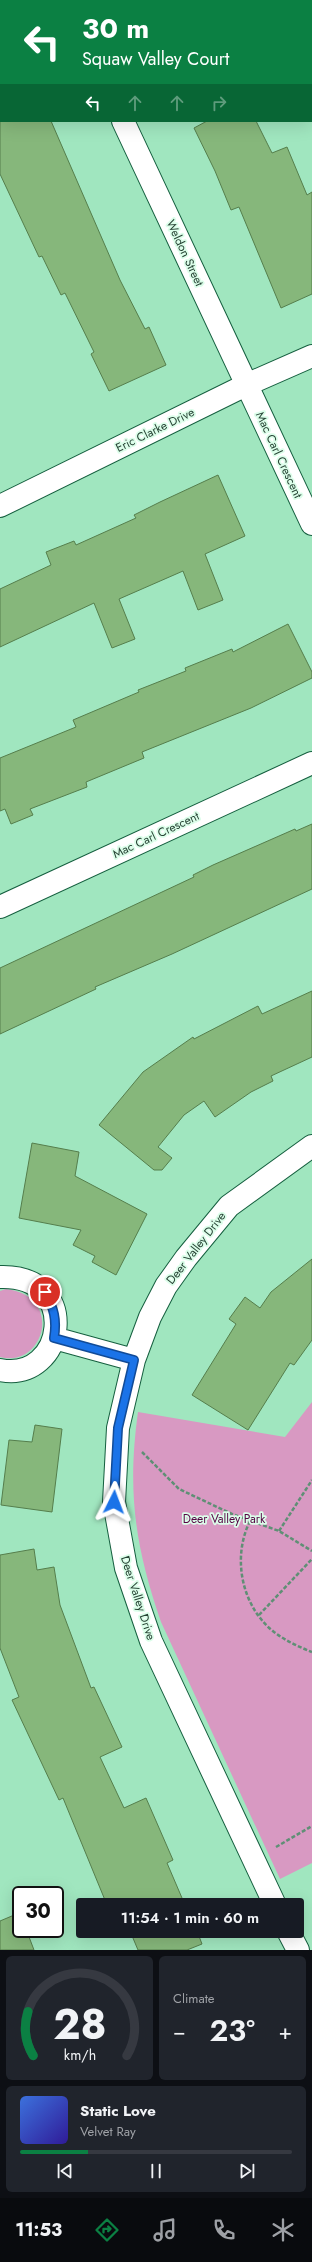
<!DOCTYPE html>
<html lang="en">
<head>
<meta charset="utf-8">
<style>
  body { margin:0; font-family:Jost,sans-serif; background:#20242c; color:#f1f3f6; height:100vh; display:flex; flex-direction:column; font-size:15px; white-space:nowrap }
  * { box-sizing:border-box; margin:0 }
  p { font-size:13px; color:#9ea1a6 }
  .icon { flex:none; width:22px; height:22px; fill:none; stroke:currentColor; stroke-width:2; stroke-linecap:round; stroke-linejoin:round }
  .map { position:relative; height:1950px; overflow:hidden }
  .panel { display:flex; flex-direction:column; gap:6px; padding:6px; background:#0d0f14; flex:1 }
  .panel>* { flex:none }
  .hud { position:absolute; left:0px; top:0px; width:312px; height:122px; box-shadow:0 4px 16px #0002; background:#0b8043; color:#fff; overflow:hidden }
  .speed { position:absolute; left:12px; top:1886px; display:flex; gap:8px; font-size:20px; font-weight:700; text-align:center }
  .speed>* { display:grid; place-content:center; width:52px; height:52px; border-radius:50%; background:#171b24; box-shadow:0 4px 16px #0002; line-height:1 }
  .speed .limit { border:2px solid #111; border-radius:6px; background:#fff; color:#111 }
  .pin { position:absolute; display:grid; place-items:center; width:34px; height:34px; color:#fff; margin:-17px; border:2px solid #fff; border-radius:50%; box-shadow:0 1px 4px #0007 }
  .me { position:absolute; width:44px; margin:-22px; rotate:3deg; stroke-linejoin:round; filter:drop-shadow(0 0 3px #0008) }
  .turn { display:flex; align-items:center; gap:14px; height:84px; padding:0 16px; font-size:18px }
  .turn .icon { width:52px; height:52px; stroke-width:2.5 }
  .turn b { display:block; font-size:28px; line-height:34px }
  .lanes { display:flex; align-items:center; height:38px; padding:0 16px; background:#0003; justify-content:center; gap:20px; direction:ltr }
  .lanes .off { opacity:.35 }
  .big { font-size:30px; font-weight:600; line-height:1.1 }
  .panel .widget { flex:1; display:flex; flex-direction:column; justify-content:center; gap:6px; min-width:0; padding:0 14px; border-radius:6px; background:#20242c }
  .panel .dial { align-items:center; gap:0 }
  .dial svg { height:104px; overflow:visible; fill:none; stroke:#363941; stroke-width:7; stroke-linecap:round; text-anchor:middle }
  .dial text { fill:#f1f3f6; stroke:none }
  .song { display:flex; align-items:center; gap:12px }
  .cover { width:48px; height:48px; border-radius:6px; background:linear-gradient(135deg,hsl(220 70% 55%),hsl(250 70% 35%)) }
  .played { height:4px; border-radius:2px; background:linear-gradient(90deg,#0b8043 25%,#363941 25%) }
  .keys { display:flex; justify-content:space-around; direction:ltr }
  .heat { display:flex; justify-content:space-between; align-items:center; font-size:22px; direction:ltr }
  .panel .tiles { flex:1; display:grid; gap:6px; grid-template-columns:1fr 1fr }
  .widget:last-child { grid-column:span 2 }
  .trip { position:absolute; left:76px; top:1898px; width:228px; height:40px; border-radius:4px; background:#171b24; box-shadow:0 4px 16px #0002; font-weight:600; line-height:40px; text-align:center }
  .tabs { display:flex; height:64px; justify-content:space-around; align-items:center; background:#090b0e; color:#9ea1a6 }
  .tabs .icon { width:28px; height:28px }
  .tabs .selected { color:#0b8043 }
  .tabs b { font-size:18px; color:#f1f3f6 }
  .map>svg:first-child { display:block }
  .green { fill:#d899c2 }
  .building { fill:#86b77b; stroke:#557e4c }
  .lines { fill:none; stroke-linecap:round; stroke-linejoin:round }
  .street-casing { stroke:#155f3f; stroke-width:24 }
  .path { stroke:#5f8f75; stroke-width:2.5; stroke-dasharray:4 2; stroke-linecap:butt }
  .street { stroke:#fff; stroke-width:22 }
  .route-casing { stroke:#114b97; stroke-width:10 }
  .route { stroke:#1a73e8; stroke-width:7 }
  .labels { text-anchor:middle; stroke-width:3.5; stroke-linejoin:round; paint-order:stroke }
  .street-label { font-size:12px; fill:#264334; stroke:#dcfeea }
  .park-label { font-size:12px; fill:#560444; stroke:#dcfeea }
</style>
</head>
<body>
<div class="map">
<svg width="312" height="1950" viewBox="0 0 312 1950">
  <rect width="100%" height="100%" fill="#a0e6bf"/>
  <!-- green -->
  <path class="green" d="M6 1289C65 1296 44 1369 0 1357V1291Z
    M312 1402V1863L280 1879 161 1622C135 1546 127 1492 138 1412L285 1437Z"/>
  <!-- building -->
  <path class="building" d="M0 121H51L120 280 145 329 149 327 166 365 109 391 91 354 94 352 65 293 61 295 42 256 39 257 0 174Z
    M207 121H256L272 153 287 147 307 195 312 192V294L281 308 239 207 231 210 215 171 194 128Z
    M218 475 245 536 205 554 223 600 198 610 183 571 119 599 135 639 112 648 94 603 0 647V589L51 565 46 552 74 541 76 545 136 518 134 515 160 502Z
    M288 624 312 672V678L251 708 142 752 144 758 86 782 87 787 30 809 33 815 11 824 5 809 0 811V758L76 727 73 720 139 692 138 690 186 671 185 668 232 649 233 652Z
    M312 824V889L172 954 95 987 96 989 0 1034V968L194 877 193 875 213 865 295 829 296 831Z
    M312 991V1057L271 1076 273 1081 251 1092 215 1117 204 1101 184 1115 158 1147 172 1158 162 1170H154L99 1125 143 1072 193 1037 194 1039 258 1006 262 1014Z
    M32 1143 79 1152 75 1176 147 1214 116 1275 92 1262 95 1256 73 1245 81 1230 19 1218Z
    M312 1259V1340L294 1365 290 1363 248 1430 192 1395 236 1324 229 1319 245 1297 260 1308 271 1292Z
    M35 1425 62 1429 52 1512 1 1505 9 1440 32 1442Z
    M34 1549 37 1570 54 1567 60 1605 91 1688 94 1687 122 1747 100 1757 124 1808 146 1798 173 1860 167 1863 185 1905H107L63 1798 59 1800 12 1700 19 1697 0 1648V1555Z
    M19 1913 21 1929H26L34 1950H0V1921Z
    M130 1931H197L202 1944 187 1950H138Z"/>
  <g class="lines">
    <defs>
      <path id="street" d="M66 0 67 1
        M123 121 312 524
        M0 506 246 385 312 356
        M0 907 312 763
        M0 1277C82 1274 66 1383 0 1370
        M54 1338 134 1360
        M275 1905 151 1641 126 1568 114 1502 118 1428 134 1360 150 1317 166 1286 186 1258 229 1206 312 1146
        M288 1931 298 1950"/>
    </defs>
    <!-- street casing -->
    <use href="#street" class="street-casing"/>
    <!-- path -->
    <path class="path" d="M142 1452 179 1489 232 1514 279 1531 312 1551
      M250 1521C232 1557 241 1606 274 1632 286 1641 299 1647 312 1652
      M279 1531 312 1480
      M259 1615 312 1559
      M276 1847 312 1826"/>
    <!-- street -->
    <use href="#street" class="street"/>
  </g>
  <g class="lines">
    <defs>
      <path id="route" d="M45 1292C54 1308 57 1320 54 1338L134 1360 118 1428 114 1502"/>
    </defs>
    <!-- route casing -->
    <use href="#route" class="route-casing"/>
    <!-- route -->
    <use href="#route" class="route"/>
  </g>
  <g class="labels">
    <!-- street labels -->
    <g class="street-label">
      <text transform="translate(185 253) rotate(65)" y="4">Weldon Street</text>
      <text transform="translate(155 430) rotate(-26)" y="4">Eric Clarke Drive</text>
      <text transform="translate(279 455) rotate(65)" y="4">Mac Carl Crescent</text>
      <text transform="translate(156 835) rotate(-25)" y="4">Mac Carl Crescent</text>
      <text transform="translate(196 1248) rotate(-52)" y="4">Deer Valley Drive</text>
      <text transform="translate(138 1598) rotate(72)" y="4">Deer Valley Drive</text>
    </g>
    <!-- park labels -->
    <g class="park-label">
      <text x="224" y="1523">Deer Valley Park</text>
    </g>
  </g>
</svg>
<div class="speed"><div class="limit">30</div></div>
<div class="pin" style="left:45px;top:1292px;background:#d93025"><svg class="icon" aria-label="arrive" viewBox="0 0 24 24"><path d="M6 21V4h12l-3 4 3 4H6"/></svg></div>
<svg class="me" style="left:114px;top:1502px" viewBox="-20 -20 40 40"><path d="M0-17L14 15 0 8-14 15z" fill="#1a73e8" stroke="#fff" stroke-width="4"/></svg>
<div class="trip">11:54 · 1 min · 60 m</div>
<div class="hud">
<div class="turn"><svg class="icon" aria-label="left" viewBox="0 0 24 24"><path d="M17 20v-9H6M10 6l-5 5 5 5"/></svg><div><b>30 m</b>Squaw Valley Court</div></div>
<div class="lanes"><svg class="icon" aria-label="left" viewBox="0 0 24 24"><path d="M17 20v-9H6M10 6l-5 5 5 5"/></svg><svg class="icon off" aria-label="ahead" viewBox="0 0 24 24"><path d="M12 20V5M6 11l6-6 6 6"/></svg><svg class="icon off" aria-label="ahead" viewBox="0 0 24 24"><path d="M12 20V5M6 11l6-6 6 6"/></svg><svg class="icon off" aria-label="right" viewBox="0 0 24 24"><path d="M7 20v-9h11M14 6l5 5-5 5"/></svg></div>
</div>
</div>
<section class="panel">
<div class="tiles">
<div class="widget dial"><svg viewBox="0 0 100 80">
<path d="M14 69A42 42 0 1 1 86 69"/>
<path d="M14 69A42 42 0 0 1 10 35" stroke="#0b8043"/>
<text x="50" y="56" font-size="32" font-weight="700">28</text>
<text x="50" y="72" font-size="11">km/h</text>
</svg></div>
<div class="widget"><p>Climate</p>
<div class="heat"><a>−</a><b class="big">23°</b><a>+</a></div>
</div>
<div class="widget">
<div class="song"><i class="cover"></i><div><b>Static Love</b><p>Velvet Ray</p></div></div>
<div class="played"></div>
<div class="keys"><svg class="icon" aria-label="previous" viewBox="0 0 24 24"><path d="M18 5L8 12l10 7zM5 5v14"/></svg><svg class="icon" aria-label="pause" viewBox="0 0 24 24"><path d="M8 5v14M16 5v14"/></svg><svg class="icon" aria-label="next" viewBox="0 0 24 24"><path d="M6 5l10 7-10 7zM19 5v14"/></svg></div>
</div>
</div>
</section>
<nav class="tabs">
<b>11:53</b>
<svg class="icon selected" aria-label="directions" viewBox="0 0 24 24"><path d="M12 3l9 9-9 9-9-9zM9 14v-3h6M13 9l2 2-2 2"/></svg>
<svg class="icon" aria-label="music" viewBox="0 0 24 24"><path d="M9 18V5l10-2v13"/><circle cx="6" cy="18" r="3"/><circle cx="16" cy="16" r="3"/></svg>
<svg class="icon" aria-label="phone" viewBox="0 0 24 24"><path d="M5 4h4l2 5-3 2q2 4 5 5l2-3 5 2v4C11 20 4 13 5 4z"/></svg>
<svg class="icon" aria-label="climate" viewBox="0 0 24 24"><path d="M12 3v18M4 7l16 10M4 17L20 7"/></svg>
</nav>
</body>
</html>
